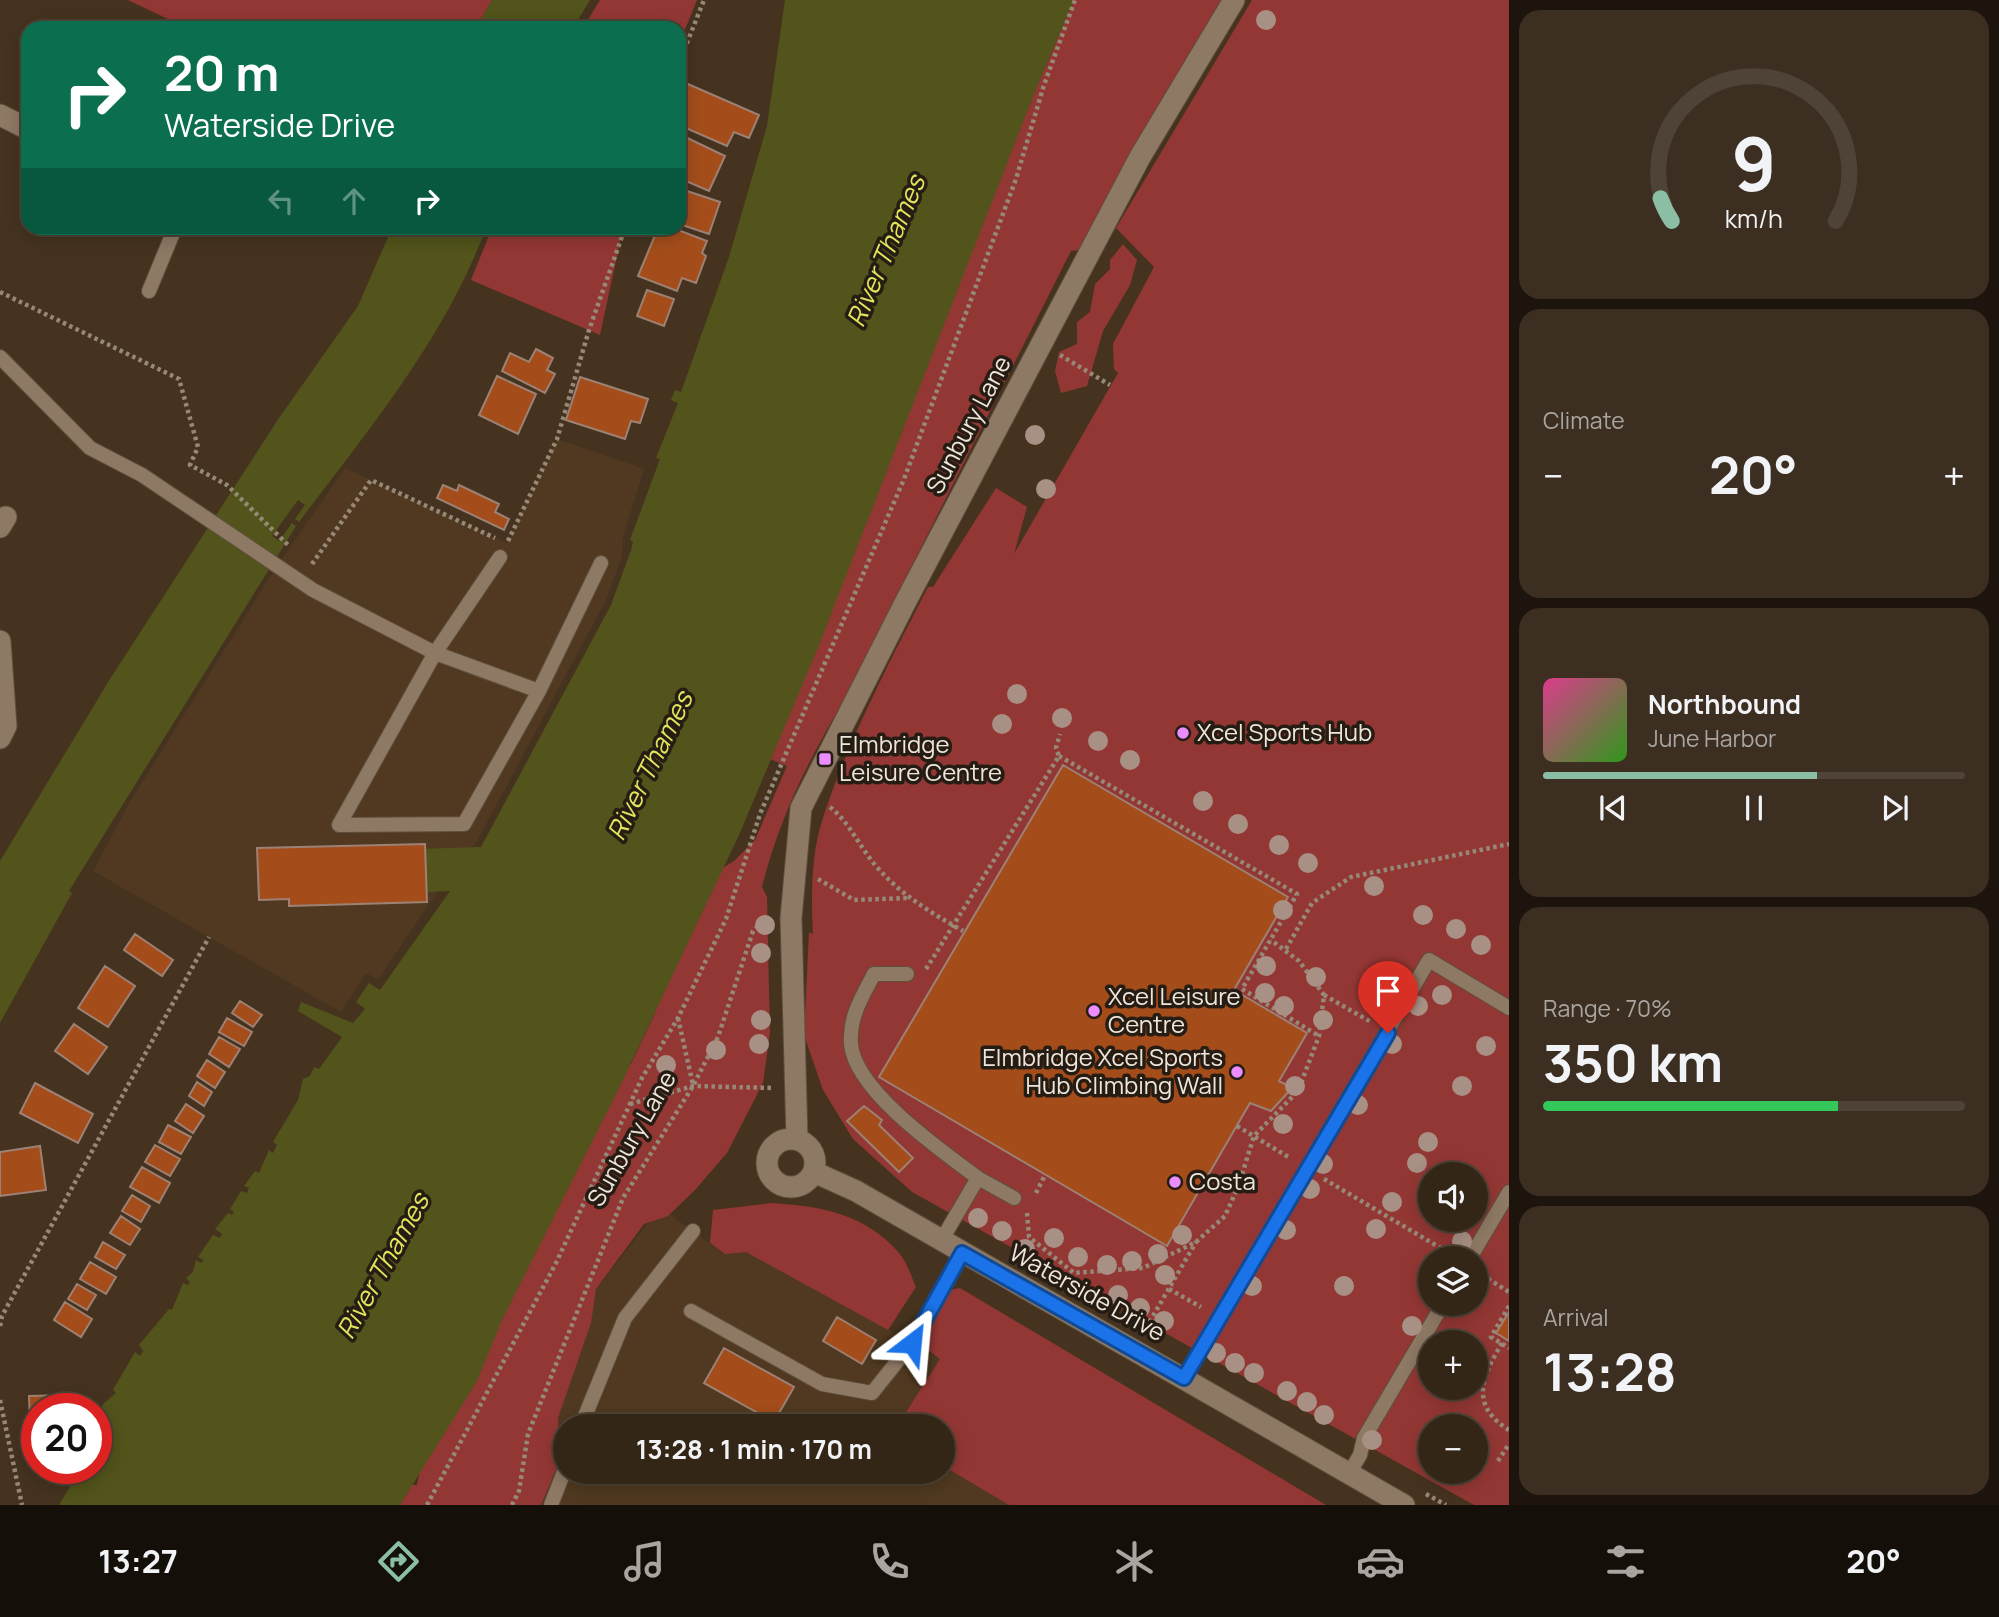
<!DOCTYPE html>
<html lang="en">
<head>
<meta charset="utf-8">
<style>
  body { margin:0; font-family:Manrope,sans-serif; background:#3c2e20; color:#f1f3f6; height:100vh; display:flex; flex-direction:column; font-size:26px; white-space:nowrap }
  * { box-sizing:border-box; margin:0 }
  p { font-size:23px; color:#a9a5a1 }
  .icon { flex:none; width:38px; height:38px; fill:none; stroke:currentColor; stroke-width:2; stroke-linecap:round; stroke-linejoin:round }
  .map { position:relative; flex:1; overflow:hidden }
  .details { display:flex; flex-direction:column; gap:10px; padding:10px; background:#1d150d; width:490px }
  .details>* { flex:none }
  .hud { position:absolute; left:21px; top:21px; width:665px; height:214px; border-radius:21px; box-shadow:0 4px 18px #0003,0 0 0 2px #4e4336; background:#0b6e4f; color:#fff; overflow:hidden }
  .tools { position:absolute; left:1418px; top:1162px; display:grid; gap:14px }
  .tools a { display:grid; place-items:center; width:70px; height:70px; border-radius:50%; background:#342617; box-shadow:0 4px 18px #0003,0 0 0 2px #4e4336; font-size:35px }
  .speed { position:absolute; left:21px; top:1393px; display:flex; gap:14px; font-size:35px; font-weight:700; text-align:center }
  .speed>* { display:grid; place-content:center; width:91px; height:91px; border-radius:50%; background:#342617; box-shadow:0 4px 18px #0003,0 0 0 2px #4e4336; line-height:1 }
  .speed .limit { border:10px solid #d22; background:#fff; color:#111 }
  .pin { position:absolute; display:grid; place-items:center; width:60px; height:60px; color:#fff; margin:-72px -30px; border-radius:50% 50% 50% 0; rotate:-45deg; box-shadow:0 0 7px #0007 }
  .pin .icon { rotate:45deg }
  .me { position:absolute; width:77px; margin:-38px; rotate:29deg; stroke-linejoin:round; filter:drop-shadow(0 0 5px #0008) }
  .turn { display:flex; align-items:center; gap:24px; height:147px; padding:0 28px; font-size:32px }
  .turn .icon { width:91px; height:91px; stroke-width:2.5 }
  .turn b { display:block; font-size:49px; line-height:60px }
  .lanes { display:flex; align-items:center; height:66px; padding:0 28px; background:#0003; justify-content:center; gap:35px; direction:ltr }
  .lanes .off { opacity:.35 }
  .big { font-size:52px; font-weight:700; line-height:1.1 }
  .details .tile { flex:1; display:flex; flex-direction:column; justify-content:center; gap:10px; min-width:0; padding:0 24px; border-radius:21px; background:#3c2e20 }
  .details .dial { align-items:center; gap:0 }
  .dial svg { height:182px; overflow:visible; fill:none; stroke:#4e4336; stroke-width:7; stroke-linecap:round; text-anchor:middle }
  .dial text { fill:#f1f3f6; stroke:none }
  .song { display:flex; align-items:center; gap:21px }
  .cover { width:84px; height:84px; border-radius:10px; background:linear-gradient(135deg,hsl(330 70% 55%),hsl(110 70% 35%)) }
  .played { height:7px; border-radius:4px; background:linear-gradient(90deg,#8abfa5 65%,#4e4336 65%) }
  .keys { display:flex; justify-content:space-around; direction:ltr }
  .heat { display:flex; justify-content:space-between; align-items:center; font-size:38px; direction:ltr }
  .charge { height:10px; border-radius:5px; background:linear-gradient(90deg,#34c759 70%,#4e4336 0) }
  .trip { position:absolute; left:553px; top:1414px; width:402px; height:70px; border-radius:35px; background:#342617; box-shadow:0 4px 18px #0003,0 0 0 2px #4e4336; font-weight:700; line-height:70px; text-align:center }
  .tabs { display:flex; height:112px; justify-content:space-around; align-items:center; background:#150f09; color:#a9a5a1 }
  .tabs .icon { width:49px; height:49px }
  .tabs .active { color:#8abfa5 }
  .tabs b { font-size:32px; color:#f1f3f6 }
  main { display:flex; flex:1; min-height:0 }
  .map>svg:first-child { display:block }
  .built { fill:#503920 }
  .green { fill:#933734; fill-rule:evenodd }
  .water { fill:#52541b }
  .building { fill:#a44d1b; stroke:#9d8174; stroke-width:2 }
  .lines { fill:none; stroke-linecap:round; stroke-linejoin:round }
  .service-casing { stroke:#5e4f3e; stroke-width:16 }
  .minor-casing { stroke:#5e4f3e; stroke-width:23 }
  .path { stroke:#978978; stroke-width:4.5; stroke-dasharray:3.5 3.5; stroke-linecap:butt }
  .service { stroke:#8e7964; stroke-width:14 }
  .minor { stroke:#8e7964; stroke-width:21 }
  .tree { fill:#a89085 }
  .route-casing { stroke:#114b97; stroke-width:18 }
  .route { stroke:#1a73e8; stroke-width:12 }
  .poi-dot { fill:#eb8dfc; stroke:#251c14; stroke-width:2.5 }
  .labels { text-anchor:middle; stroke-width:7; stroke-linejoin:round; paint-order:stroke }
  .street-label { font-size:24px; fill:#f0e5d9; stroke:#251c14 }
  .poi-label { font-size:24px; fill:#f0e5d9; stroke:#251c14; text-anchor:start }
  .water-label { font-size:26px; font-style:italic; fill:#e2e55a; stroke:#251c14 }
</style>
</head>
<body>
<main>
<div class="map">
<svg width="1509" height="1505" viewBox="0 0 1509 1505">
  <rect width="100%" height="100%" fill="#45331f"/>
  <!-- built -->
  <path class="built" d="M557 439 644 469 623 537 622 557 605 602 477 841 439 889 378 980 366 973 341 1012 93 871 128 805 273 572 345 468 507 543Z
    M660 1207 724 1254 746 1251 940 1359 897 1426H565V1472H943V1466L1009 1505H512L592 1295Z"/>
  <!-- green -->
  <path class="green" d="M128 0H492L476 28H187Z
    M600 0H697L679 44V28H583Z
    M1074 0H1222L1087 249 1071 251 844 700C807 763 780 816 762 887L767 897 770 1033 763 1083 727 1153 695 1190 668 1216 644 1224 596 1289 591 1323 558 1418 560 1460 541 1505H372L387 1485H417L422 1458 607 1062 631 1064 654 1015 703 880 734 861 755 840 787 766 750 751Z
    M1252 0H1509V1505H1474L912 1192 853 1139 823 1090 804 1035 809 932 813 934C811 899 811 855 822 821 847 742 889 663 928 587H933L996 488 1027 507 1014 554 1118 373 1114 369 1113 344 1154 267 1116 228ZM1430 1174H1475V1220H1430ZM1430 1258H1475V1304H1430ZM1430 1342H1475V1388H1430ZM1430 1426H1475V1472H1430Z
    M492 228H623L600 335 471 280Z
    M1123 244 1137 260 1130 285 1103 331 1087 386 1061 393 1055 371 1059 352 1077 344V322L1090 312 1095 284 1110 269V260Z
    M772 1203C820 1206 866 1214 899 1253 907 1262 911 1276 916 1287L888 1330 746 1252 725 1254 710 1243 713 1210Z
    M960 1288 1326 1505H1009L943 1466V1426H897L940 1359 905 1334 933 1293Z"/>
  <!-- water -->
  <path class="water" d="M492 0H590L573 28H476Z
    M785 0H1074L1036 89 817 650 739 835 621 1084 502 1320 477 1381 400 1505H59L81 1468H96V1443L109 1422 98 1416 103 1404 116 1393 113 1390 135 1352 140 1356 143 1351 139 1345 169 1309 172 1310 183 1283 188 1285 190 1282 186 1278 193 1272 196 1260 201 1263 204 1260 198 1257 213 1235 220 1238 222 1234 215 1229 228 1213 232 1215 234 1212 230 1209 241 1191 247 1193 249 1188 244 1186 255 1171 259 1173 269 1150 273 1153 277 1145 273 1142 298 1100 303 1079 310 1076 314 1067 319 1069 342 1037 298 1011 301 1002 353 1023 365 1009 356 1002 369 983 380 990 450 891 426 892 288 853 481 847 611 605 631 550 633 542 630 540 660 459 656 458 678 403 671 400 675 390 681 392 729 257 767 126Z
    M392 228H486C445 338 370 428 299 522L295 519 305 505 298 500 272 536 279 541 292 523 296 526 69 891 72 893 0 1023V861L110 679 279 418 358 306Z"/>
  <!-- building -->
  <path class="building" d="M681 81 759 115 749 138 734 132 727 146 679 125Z
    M679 134 725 156 709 191 679 178Z
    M684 190 720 202 709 234 679 224V203Z
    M658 228H673L707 241 702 253 706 256 696 283 682 278 677 291 638 276Z
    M647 290 674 299 664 326 637 316Z
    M536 349 553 358 547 370 555 374 545 393 502 371 510 353 529 362Z
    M497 376 536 394 518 434 479 415Z
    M580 377 648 399 640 423 631 421 625 439 566 420Z
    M443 485 457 491 459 485 499 504 495 512 509 519 504 530 437 498Z
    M1063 765 1288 897 1234 990 1307 1033 1279 1081 1292 1088 1271 1111 1250 1103 1167 1246 879 1077Z
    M425 844 427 902 289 906V899L259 900 257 848Z
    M135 934 173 960 162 976 124 950Z
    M105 966 135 986 108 1027 78 1008Z
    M240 1001 262 1015 253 1027 232 1013Z
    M227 1018 252 1032 244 1046 219 1032Z
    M74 1024 107 1047 88 1074 55 1051Z
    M219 1037 240 1049 229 1067 209 1054Z
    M207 1060 225 1072 215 1088 197 1076Z
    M197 1082 212 1092 204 1106 189 1096Z
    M35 1083 93 1114 78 1143 20 1113Z
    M186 1104 204 1116 193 1133 175 1121Z
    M864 1106 882 1120 879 1125 913 1158 899 1172 847 1121Z
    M168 1125 191 1137 181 1154 159 1142Z
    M155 1145 180 1159 170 1176 145 1162Z
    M40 1146 46 1190 0 1196V1152Z
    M142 1167 170 1183 159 1203 130 1187Z
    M132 1195 150 1206 141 1222 122 1211Z
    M121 1216 140 1229 130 1245 110 1233Z
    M103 1242 125 1255 116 1269 95 1257Z
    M90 1262 116 1277 106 1294 80 1279Z
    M77 1284 96 1295 87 1310 68 1299Z
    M65 1302 92 1319 81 1337 54 1320Z
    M1509 1312V1341L1496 1333Z
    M837 1317 876 1340 862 1364 823 1341Z
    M724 1348 794 1387 774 1422 704 1383Z
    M67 1395V1409H37V1458L31 1454 29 1396Z"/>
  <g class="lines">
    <defs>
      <path id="service" d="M149 291 175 228
        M0 357 90 448 142 475 313 590 435 653 339 825 464 824 539 691 601 563
        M500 557 435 653 539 691
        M907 974H874C862 997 849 1017 851 1044 855 1091 942 1151 978 1178
        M941 1241 978 1178 1014 1198
        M1470 1258 1509 1192
        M691 1311 822 1384 872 1393 912 1343 962 1253
        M1184 1378 1429 960 1509 1008
        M581 1426 625 1318 693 1231
        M1350 1472 1360 1455 1364 1438 1443 1304
        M551 1505 565 1469"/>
      <path id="minor" d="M0 115 28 129
        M0 527 6 517
        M0 641 6 726 0 738
        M767 1163a24 24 0 1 1 48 0a24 24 0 1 1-48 0Z
        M797 1139 791 918 801 808 906 601 1140 157 1234 0
        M814 1172 856 1191 1404 1505"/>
    </defs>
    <!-- service casing -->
    <use href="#service" class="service-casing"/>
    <!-- minor casing -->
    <use href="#minor" class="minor-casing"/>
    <!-- path -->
    <path class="path" d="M679 63 704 0
      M0 292 179 379 198 447 190 465 227 485 288 545
      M1060 355 1110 385
      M508 541 557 439 589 330 625 228
      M312 564 371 480 495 538
      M1059 756 1297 894 1242 989 1319 1036
      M830 807C850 823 859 846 876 866 901 895 930 912 963 931
      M818 879 854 900 907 898
      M1286 949 1312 903 1351 877 1509 844
      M926 969 1059 756 1056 748 1060 734
      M1324 995 1371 1022
      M678 1018 693 1085
      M630 1104 693 1086 773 1088
      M1237 1126 1290 1158
      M1324 1179 1449 1253
      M1036 1193 1045 1175
      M1027 1213 1029 1237 1074 1273 1143 1268 1196 1242 1225 1216 1238 1187 1254 1136 1298 1091 1319 1036 1324 995 1299 961 1271 940
      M1482 1275 1509 1292
      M1169 1289 1201 1307
      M1509 1306 1491 1337 1509 1348
      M0 1326 2 1316 209 937
      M1146 1328 1196 1242
      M1502 1343C1482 1377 1469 1405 1509 1430
      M0 1400 22 1505
      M1498 1461 1509 1444
      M1426 1494 1446 1505
      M427 1505 556 1263 642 1078 678 1018 726 919 760 814 904 479 1016 179 1044 85 1075 0
      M512 1505 519 1491 528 1434 623 1198 693 1086 718 1037 753 931 765 919"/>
    <!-- service -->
    <use href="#service" class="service"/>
    <!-- minor -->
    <use href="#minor" class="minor"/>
  </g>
  <!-- trees -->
  <g class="tree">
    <circle cx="1266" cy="20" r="10"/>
    <circle cx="1035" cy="435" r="10"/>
    <circle cx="1046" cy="489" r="10"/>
    <circle cx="1017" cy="694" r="10"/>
    <circle cx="1062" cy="718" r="10"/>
    <circle cx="1002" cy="724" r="10"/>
    <circle cx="1098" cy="741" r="10"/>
    <circle cx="1130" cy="760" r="10"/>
    <circle cx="1203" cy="801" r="10"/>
    <circle cx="1238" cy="824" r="10"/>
    <circle cx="1279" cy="845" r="10"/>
    <circle cx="1308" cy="863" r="10"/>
    <circle cx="1374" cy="886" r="10"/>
    <circle cx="1283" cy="910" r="10"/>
    <circle cx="1423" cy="915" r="10"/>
    <circle cx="765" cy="925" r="10"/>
    <circle cx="1456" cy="929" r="10"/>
    <circle cx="1481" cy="945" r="10"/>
    <circle cx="761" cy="953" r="10"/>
    <circle cx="1266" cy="966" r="10"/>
    <circle cx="1316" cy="977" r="10"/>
    <circle cx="1265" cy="993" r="10"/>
    <circle cx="1442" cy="995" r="10"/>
    <circle cx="1284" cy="1006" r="10"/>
    <circle cx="1418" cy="1006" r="10"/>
    <circle cx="761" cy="1020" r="10"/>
    <circle cx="1323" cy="1020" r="10"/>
    <circle cx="759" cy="1044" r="10"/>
    <circle cx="1392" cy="1044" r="10"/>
    <circle cx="1486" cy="1046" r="10"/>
    <circle cx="716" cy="1050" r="10"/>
    <circle cx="666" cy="1065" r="10"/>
    <circle cx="1295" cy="1086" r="10"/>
    <circle cx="1462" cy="1086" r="10"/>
    <circle cx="1358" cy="1105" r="10"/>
    <circle cx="1283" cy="1124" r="10"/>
    <circle cx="1428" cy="1142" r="10"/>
    <circle cx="1417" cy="1163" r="10"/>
    <circle cx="1323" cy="1164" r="10"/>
    <circle cx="1310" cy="1189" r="10"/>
    <circle cx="1392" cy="1202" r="10"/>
    <circle cx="978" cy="1218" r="10"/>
    <circle cx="1376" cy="1229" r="10"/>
    <circle cx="1286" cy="1230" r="10"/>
    <circle cx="1002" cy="1231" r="10"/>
    <circle cx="1182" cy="1235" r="10"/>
    <circle cx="1054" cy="1238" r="10"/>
    <circle cx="1462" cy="1241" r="10"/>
    <circle cx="1025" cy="1249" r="10"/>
    <circle cx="1158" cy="1254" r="10"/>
    <circle cx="1078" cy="1257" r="10"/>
    <circle cx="1132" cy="1261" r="10"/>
    <circle cx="1107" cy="1265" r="10"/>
    <circle cx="1165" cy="1275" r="10"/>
    <circle cx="1252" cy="1286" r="10"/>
    <circle cx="1344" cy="1286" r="10"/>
    <circle cx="1118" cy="1295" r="10"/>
    <circle cx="1140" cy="1308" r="10"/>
    <circle cx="1164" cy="1321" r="10"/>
    <circle cx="1412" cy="1326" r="10"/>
    <circle cx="1216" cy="1353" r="10"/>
    <circle cx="1235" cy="1363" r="10"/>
    <circle cx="1254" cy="1373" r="10"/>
    <circle cx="1287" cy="1391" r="10"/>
    <circle cx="1307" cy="1402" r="10"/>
    <circle cx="1324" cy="1415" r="10"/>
    <circle cx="1372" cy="1440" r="10"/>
  </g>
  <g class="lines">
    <defs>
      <path id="route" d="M912 1343 962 1253 1184 1378 1388 1033"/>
    </defs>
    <!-- route casing -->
    <use href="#route" class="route-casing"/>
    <!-- route -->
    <use href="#route" class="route"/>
  </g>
  <!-- markers -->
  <g class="poi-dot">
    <circle cx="1183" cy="733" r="7"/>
    <rect x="818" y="752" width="14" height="14" rx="3.5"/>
    <circle cx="1094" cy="1011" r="7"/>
    <circle cx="1237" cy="1072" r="7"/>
    <circle cx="1175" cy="1182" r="7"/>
  </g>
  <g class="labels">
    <!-- street labels -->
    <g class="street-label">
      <text transform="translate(969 425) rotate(-62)" y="8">Sunbury Lane</text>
      <text transform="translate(632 1139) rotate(-60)" y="8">Sunbury Lane</text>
      <text transform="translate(1087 1293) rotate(29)" y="8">Waterside Drive</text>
    </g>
    <!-- poi labels -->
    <g class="poi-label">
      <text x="1197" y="741">Xcel Sports Hub</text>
      <text x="839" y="753">Elmbridge<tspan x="839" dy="28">Leisure Centre</tspan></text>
      <text x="1108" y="1005">Xcel Leisure<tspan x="1108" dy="28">Centre</tspan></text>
      <text x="1223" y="1066" text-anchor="end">Elmbridge Xcel Sports<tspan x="1223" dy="28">Hub Climbing Wall</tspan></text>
      <text x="1189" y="1190">Costa</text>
    </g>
    <!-- water labels -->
    <g class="water-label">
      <text transform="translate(886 251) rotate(-67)" y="9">River Thames</text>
      <text transform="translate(650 766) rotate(-64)" y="9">River Thames</text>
      <text transform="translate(383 1266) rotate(-61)" y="9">River Thames</text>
    </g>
  </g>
</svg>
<div class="tools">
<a><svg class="icon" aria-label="sound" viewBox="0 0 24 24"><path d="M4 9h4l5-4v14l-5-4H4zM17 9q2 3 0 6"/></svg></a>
<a><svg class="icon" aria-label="layers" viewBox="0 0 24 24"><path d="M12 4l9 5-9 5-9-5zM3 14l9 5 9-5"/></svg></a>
<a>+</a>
<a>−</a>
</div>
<div class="speed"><div class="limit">20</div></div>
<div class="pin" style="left:1388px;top:1033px;background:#d93025"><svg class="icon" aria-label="arrive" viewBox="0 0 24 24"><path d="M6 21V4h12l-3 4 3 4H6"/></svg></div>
<svg class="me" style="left:912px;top:1343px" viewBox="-20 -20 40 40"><path d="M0-17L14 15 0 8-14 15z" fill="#1a73e8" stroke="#fff" stroke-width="4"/></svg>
<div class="trip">13:28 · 1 min · 170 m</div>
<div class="hud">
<div class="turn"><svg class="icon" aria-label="right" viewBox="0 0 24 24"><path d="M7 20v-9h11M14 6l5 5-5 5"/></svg><div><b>20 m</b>Waterside Drive</div></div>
<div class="lanes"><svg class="icon off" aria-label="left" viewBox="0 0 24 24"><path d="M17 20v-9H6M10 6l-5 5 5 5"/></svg><svg class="icon off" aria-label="ahead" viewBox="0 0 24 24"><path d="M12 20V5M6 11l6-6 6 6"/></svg><svg class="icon" aria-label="right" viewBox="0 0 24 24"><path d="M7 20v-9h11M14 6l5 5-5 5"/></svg></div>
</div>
</div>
<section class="details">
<div class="tile dial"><svg viewBox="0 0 100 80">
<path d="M14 69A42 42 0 1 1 86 69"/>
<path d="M14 69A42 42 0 0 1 9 59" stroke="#8abfa5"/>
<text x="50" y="56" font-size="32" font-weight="700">9</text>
<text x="50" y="72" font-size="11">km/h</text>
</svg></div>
<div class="tile"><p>Climate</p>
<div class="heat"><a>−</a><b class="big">20°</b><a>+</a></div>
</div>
<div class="tile">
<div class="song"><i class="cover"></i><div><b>Northbound</b><p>June Harbor</p></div></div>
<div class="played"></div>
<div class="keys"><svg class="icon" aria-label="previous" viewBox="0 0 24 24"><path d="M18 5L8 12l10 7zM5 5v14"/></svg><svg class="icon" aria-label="pause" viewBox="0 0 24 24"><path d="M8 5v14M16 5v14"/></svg><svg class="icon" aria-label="next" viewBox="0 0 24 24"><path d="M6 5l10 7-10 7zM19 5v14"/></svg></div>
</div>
<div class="tile"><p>Range · 70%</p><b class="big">350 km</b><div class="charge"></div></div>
<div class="tile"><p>Arrival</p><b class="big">13:28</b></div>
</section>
</main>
<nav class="tabs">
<b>13:27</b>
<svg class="icon active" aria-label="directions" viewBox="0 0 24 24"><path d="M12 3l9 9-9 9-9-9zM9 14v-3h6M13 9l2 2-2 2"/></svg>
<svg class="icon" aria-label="music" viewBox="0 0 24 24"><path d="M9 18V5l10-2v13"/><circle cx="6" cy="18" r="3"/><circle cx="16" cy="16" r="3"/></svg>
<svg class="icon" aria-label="phone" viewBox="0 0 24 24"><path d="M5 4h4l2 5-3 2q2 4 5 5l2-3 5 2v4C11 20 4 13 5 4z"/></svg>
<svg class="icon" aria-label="climate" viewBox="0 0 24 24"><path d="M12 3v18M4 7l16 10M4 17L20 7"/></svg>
<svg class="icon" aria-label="car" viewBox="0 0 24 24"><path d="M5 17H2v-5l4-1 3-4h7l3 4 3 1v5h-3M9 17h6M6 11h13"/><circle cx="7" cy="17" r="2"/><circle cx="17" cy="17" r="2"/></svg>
<svg class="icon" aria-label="filters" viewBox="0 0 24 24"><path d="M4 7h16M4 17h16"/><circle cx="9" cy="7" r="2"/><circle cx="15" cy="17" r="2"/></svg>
<b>20°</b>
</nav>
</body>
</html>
